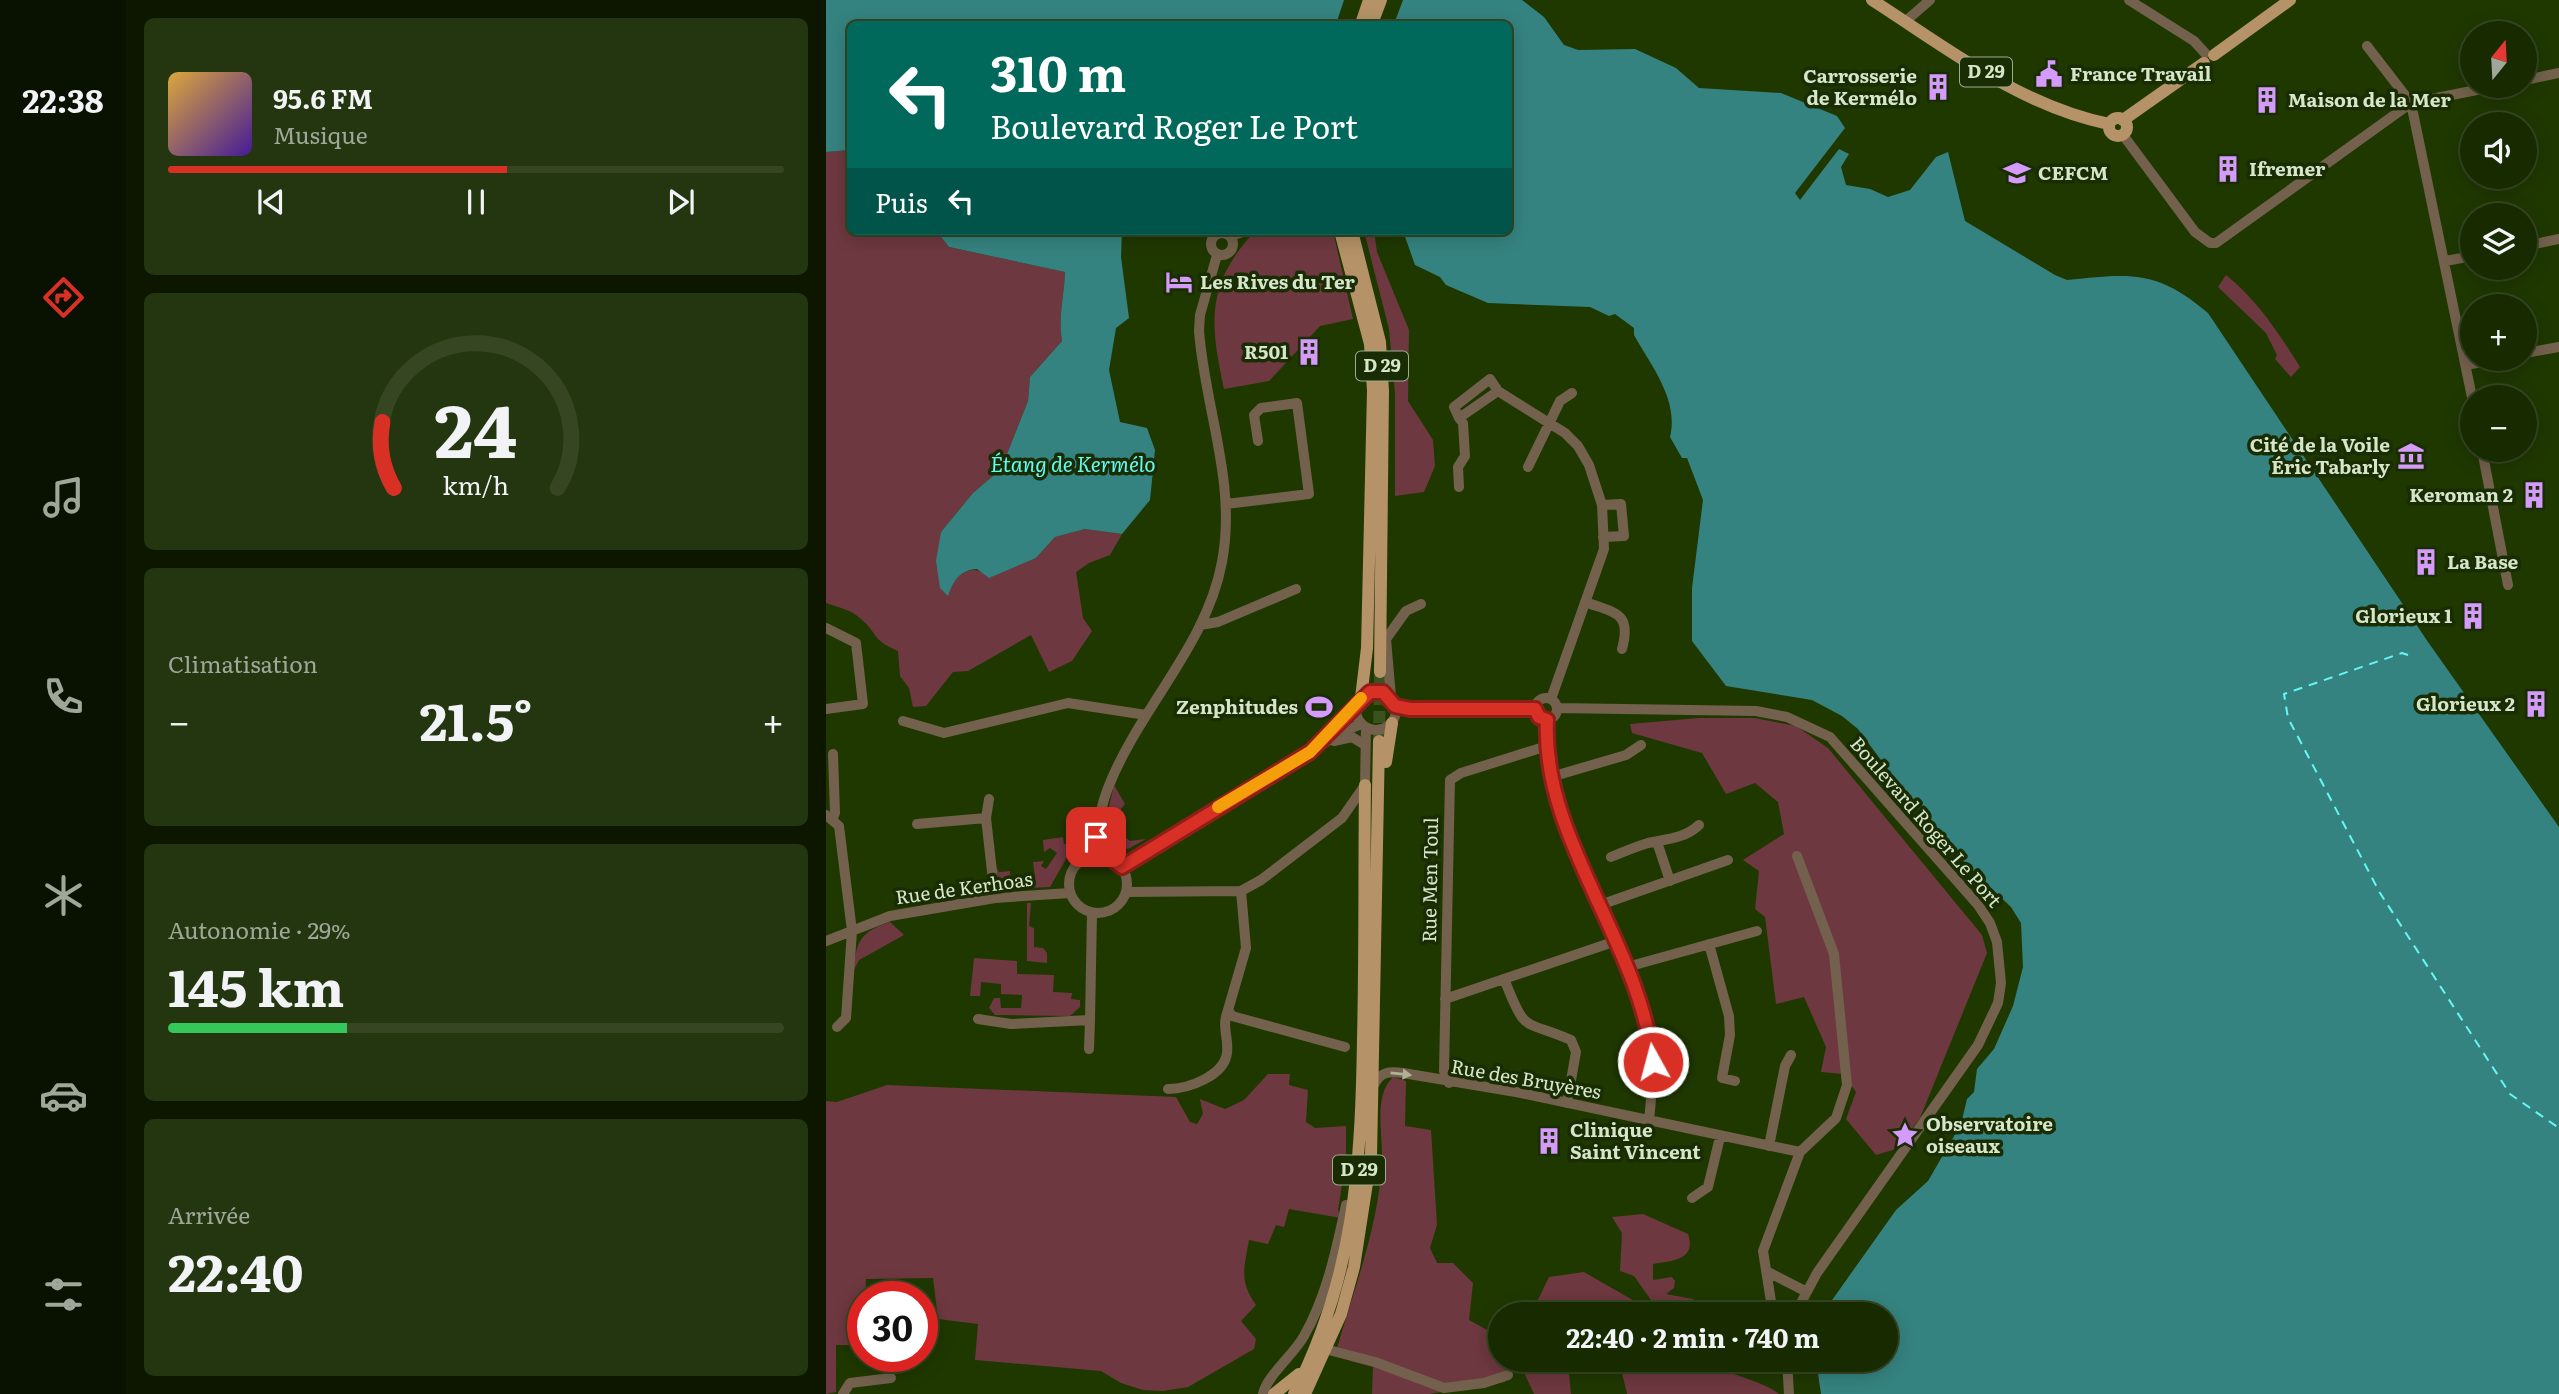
<!DOCTYPE html>
<html lang="fr">
<head>
<meta charset="utf-8">
<style>
  body { margin:0; font-family:Literata,serif; background:#24360f; color:#f1f3f6; height:100vh; display:flex; flex-direction:column; font-size:26px; white-space:nowrap }
  * { box-sizing:border-box; margin:0 }
  p { font-size:23px; color:#9ea799 }
  .icon { flex:none; width:38px; height:38px; fill:none; stroke:currentColor; stroke-width:2; stroke-linecap:round; stroke-linejoin:round }
  .map { position:relative; flex:1; overflow:hidden }
  .side { display:flex; flex-direction:column; gap:18px; padding:18px; background:#0d1700; width:700px }
  .side>* { flex:none }
  .top-card { position:absolute; left:21px; top:21px; width:665px; height:214px; border-radius:10px; box-shadow:0 4px 18px #0003,0 0 0 2px #364622; background:#00695c; color:#fff; overflow:hidden }
  .needle { width:46px; rotate:18deg }
  .buttons { position:absolute; left:1634px; top:21px; display:grid; gap:14px }
  .buttons a { display:grid; place-items:center; width:77px; height:77px; border-radius:50%; background:#172a00; box-shadow:0 4px 18px #0003,0 0 0 2px #364622; font-size:35px }
  .speed { position:absolute; left:21px; top:1281px; display:flex; gap:14px; font-size:35px; font-weight:700; text-align:center }
  .speed>* { display:grid; place-content:center; width:91px; height:91px; border-radius:50%; background:#172a00; box-shadow:0 4px 18px #0003,0 0 0 2px #364622; line-height:1 }
  .speed .limit { border:10px solid #d22; background:#fff; color:#111 }
  .pin { position:absolute; display:grid; place-items:center; width:60px; height:60px; color:#fff; margin:-30px; border-radius:14px; box-shadow:0 4px 10px #0006 }
  .me { position:absolute; width:77px; margin:-38px; rotate:353deg; stroke-linejoin:round; filter:drop-shadow(0 0 5px #0008) }
  .turn { display:flex; align-items:center; gap:24px; height:147px; padding:0 28px; font-size:32px }
  .turn .icon { width:91px; height:91px; stroke-width:2.5 }
  .turn b { display:block; font-size:49px; line-height:60px }
  .then { display:flex; align-items:center; height:66px; padding:0 28px; background:#0003; gap:14px; font-size:26px }
  .big { font-size:52px; font-weight:700; line-height:1.1 }
  .side .tile { flex:1; display:flex; flex-direction:column; justify-content:center; gap:10px; min-width:0; padding:0 24px; border-radius:10px; background:#24360f }
  .side .dial { align-items:center; gap:0 }
  .dial svg { height:182px; overflow:visible; fill:none; stroke:#364622; stroke-width:7; stroke-linecap:round; text-anchor:middle }
  .dial text { fill:#f1f3f6; stroke:none }
  .song { display:flex; align-items:center; gap:21px }
  .cover { width:84px; height:84px; border-radius:10px; background:linear-gradient(135deg,hsl(40 70% 55%),hsl(260 70% 35%)) }
  .played { height:7px; border-radius:4px; background:linear-gradient(90deg,#d93025 55%,#364622 55%) }
  .keys { display:flex; justify-content:space-around; direction:ltr }
  .heat { display:flex; justify-content:space-between; align-items:center; font-size:38px; direction:ltr }
  .charge { height:10px; border-radius:5px; background:linear-gradient(90deg,#34c759 29%,#364622 0) }
  .trip { position:absolute; left:662px; top:1302px; width:410px; height:70px; border-radius:35px; background:#172a00; box-shadow:0 4px 18px #0003,0 0 0 2px #364622; font-weight:700; line-height:70px; text-align:center }
  main { display:flex; flex:1; min-height:0 }
  .dock { display:flex; flex-direction:column; width:126px; justify-content:space-around; align-items:center; background:#091100; color:#9ea799 }
  .dock .icon { width:49px; height:49px }
  .dock .active { color:#d93025 }
  .dock b { font-size:32px; color:#f1f3f6 }
  .map>svg:first-child { display:block }
  .green { fill:#6e3840 }
  .water { fill:#358380 }
  .lines { fill:none; stroke-linecap:round; stroke-linejoin:round }
  .ferry { stroke:#65f8f2; stroke-width:2; stroke-dasharray:9 7; stroke-linecap:butt }
  .major-tunnel { stroke:#3a521e; stroke-width:12; stroke-dasharray:12 6; stroke-linecap:butt }
  .minor { stroke:#73614d; stroke-width:10 }
  .major { stroke:#b59267; stroke-width:12 }
  .oneway { fill:#aeb198 }
  .route-casing { stroke:#8d1f18; stroke-width:18 }
  .route { stroke:#d93025; stroke-width:12 }
  .slow { stroke:#f59e0b; stroke-width:12 }
  .labels { text-anchor:middle; stroke-width:7; stroke-linejoin:round; paint-order:stroke }
  .shield { fill:#192c04; stroke:#9dae8f; stroke-width:2 }
  .shield-label { font-size:18px; font-weight:bold; fill:#d6e6ca }
  .poi-label { font-size:19px; font-weight:bold; fill:#d6e6ca; stroke:#192c04; text-anchor:start }
  .street-label { font-size:19px; fill:#d6e6ca; stroke:#192c04 }
  .water-label { font-size:21px; font-style:italic; fill:#65f8f2; stroke:#192c04 }
</style>
</head>
<body>
<main>
<nav class="dock">
<b>22:38</b>
<svg class="icon active" aria-label="directions" viewBox="0 0 24 24"><path d="M12 3l9 9-9 9-9-9zM9 14v-3h6M13 9l2 2-2 2"/></svg>
<svg class="icon" aria-label="music" viewBox="0 0 24 24"><path d="M9 18V5l10-2v13"/><circle cx="6" cy="18" r="3"/><circle cx="16" cy="16" r="3"/></svg>
<svg class="icon" aria-label="phone" viewBox="0 0 24 24"><path d="M5 4h4l2 5-3 2q2 4 5 5l2-3 5 2v4C11 20 4 13 5 4z"/></svg>
<svg class="icon" aria-label="climate" viewBox="0 0 24 24"><path d="M12 3v18M4 7l16 10M4 17L20 7"/></svg>
<svg class="icon" aria-label="car" viewBox="0 0 24 24"><path d="M5 17H2v-5l4-1 3-4h7l3 4 3 1v5h-3M9 17h6M6 11h13"/><circle cx="7" cy="17" r="2"/><circle cx="17" cy="17" r="2"/></svg>
<svg class="icon" aria-label="filters" viewBox="0 0 24 24"><path d="M4 7h16M4 17h16"/><circle cx="9" cy="7" r="2"/><circle cx="15" cy="17" r="2"/></svg>
</nav>
<section class="side">
<div class="tile">
<div class="song"><i class="cover"></i><div><b>95.6 FM</b><p>Musique</p></div></div>
<div class="played"></div>
<div class="keys"><svg class="icon" aria-label="previous" viewBox="0 0 24 24"><path d="M18 5L8 12l10 7zM5 5v14"/></svg><svg class="icon" aria-label="pause" viewBox="0 0 24 24"><path d="M8 5v14M16 5v14"/></svg><svg class="icon" aria-label="next" viewBox="0 0 24 24"><path d="M6 5l10 7-10 7zM19 5v14"/></svg></div>
</div>
<div class="tile dial"><svg viewBox="0 0 100 80">
<path d="M14 69A42 42 0 1 1 86 69"/>
<path d="M14 69A42 42 0 0 1 9 40" stroke="#d93025"/>
<text x="50" y="56" font-size="32" font-weight="700">24</text>
<text x="50" y="72" font-size="11">km/h</text>
</svg></div>
<div class="tile"><p>Climatisation</p>
<div class="heat"><a>−</a><b class="big">21.5°</b><a>+</a></div>
</div>
<div class="tile"><p>Autonomie · 29%</p><b class="big">145 km</b><div class="charge"></div></div>
<div class="tile"><p>Arrivée</p><b class="big">22:40</b></div>
</section>
<div class="map">
<svg width="1733" height="1394" viewBox="0 0 1733 1394">
  <rect width="100%" height="100%" fill="#1f3800"/>
  <!-- green -->
  <path class="green" d="M24 150V231H110L123 247 239 272C238 297 232 316 236 341L204 377 202 401 175 469 147 493 115 532 111 566 127 582C138 570 150 565 164 577L210 558 229 537 259 529 296 534 284 555 263 563 250 572 257 618 266 631 246 661 223 672 205 635 142 671 127 672 100 706 87 707 83 688 74 676 72 651C44 639 53 634 35 619 26 610 12 607 0 603V152Z
    M429 231H507L527 319 494 326 443 381 398 389C384 323 379 285 429 231Z
    M538 231H548L551 252 583 330 582 401 607 440 609 466 598 492 569 496V394L563 329Z
    M1400 275C1432 301 1452 332 1474 367L1465 377 1449 359 1451 355 1440 333 1392 287Z
    M873 718H929L970 726 1002 748 1156 935 1161 953 1094 1118 1070 1149 1050 1155 1020 1119 1030 1092 1017 1074 995 1072 1000 1047 978 997 950 1004 939 917 929 909 933 871 917 860 958 834 952 802 929 783 900 794 876 753 806 733 804 724Z
    M288 785 299 804 289 816 291 831 304 841 320 839 302 849 283 844 276 836Z
    M253 827 260 828 258 842 240 859 224 887 182 889 174 885 170 866 173 872 184 871 185 882 209 877 207 862 218 861 215 866 220 869 231 853 224 848 218 852 217 840 237 837 238 844 247 843 246 836 253 834Z
    M201 903H205L203 926 208 928V947L217 948 221 953V963L201 961Z
    M64 922 78 935 33 960 28 970C30 940 35 932 64 922Z
    M148 958 191 961V974L228 975 227 992 246 993 245 999 254 1000V1007L244 1016 169 1015 163 1008 168 998H174L175 1008H195L196 995 175 994V984L155 982 154 996H144Z
    M442 1074H464L463 1085 482 1090 480 1122 489 1128 520 1126V1159L512 1210 515 1218 463 1209 458 1227 450 1225 442 1244 423 1240C418 1269 413 1281 430 1305L415 1321 430 1339 428 1349 362 1387 337 1391 317 1390 295 1383 275 1371 149 1360 152 1324 112 1319 107 1278 40 1279 37 1345H10V1392L0 1394V1101L11 1102 61 1085 350 1097 364 1122 371 1124 377 1114 374 1099 399 1109 418 1100Z
    M567 1077 580 1081 579 1126 605 1130 611 1225 604 1248 611 1263H627L647 1283 643 1320 674 1337V1360H680L679 1382 602 1394H546L547 1367 525 1361 511 1348C529 1286 553 1225 556 1160 557 1134 547 1096 567 1077Z
    M817 1214 862 1234C871 1260 846 1261 827 1264V1280L846 1277 849 1281 848 1288 840 1294 867 1299 870 1305 830 1307 808 1276 794 1271 796 1233 786 1217Z
    M758 1272 831 1314H705L723 1277Z
    M697 1360H769L750 1364 743 1374 745 1394H708L695 1366Z
    M793 1360H881C890 1372 937 1380 953 1394H801Z"/>
  <!-- water -->
  <path class="water" d="M0 0H518L510 24H24V150L0 152Z
    M577 0H696L718 17 738 45 752 50 809 49 850 68 873 88 955 93 1011 116 1019 128 969 193 974 200 1013 149 1023 154 1015 167 1020 185 1044 189 1062 197 1084 190 1110 157 1122 152 1139 221 1229 275 1241 280C1306 274 1329 269 1382 313L1602 642 1733 827V1394H995L990 1360H1059V1314H991L1004 1303 1070 1210 1102 1181 1135 1124 1141 1099 1148 1092 1151 1069 1168 1049 1187 1006 1197 967 1195 923 1185 907 1144 868 1083 798 1032 729 1016 716 986 700 900 686 866 641V588L877 500 861 458H856L844 437C853 400 826 367 808 335V328L789 314 783 316 764 307 662 303 620 285 614 277 589 265 577 231H682V24H568Z
    M110 231H296L295 257 303 318 290 328 283 370 294 422 321 428 329 450 324 500 296 534 259 529 229 537 210 558 163 578 151 569C134 570 127 581 122 596L114 588 110 561 115 532 147 493 175 469 202 401 204 377 236 341C232 316 238 298 239 272L123 247Z"/>
  <g class="lines">
    <!-- ferry -->
    <path class="ferry" d="M1582 655 1576 653 1458 694 1462 718 1554 893 1684 1094 1733 1128"/>
    <!-- major-tunnel -->
    <path class="major-tunnel" d="M553 741 554 672"/>
    <!-- minor -->
    <path class="minor" d="M1303 0 1368 41 1379 53
      M1081 20 1104 0
      M1541 46 1585 103 1647 402
      M1699 80 1733 73
      M1297 135 1369 232 1384 243H1390L1585 103 1671 86
      M385 244a11 11 0 1 1 22 0a11 11 0 1 1-22 0Z
      M404 236 420 231
      M1699 246 1733 239
      M1619 261 1647 256
      M1699 353 1733 347
      M1640 365 1671 359
      M633 418 628 407 664 379 672 391
      M1656 450 1682 585
      M702 467 734 401 746 393
      M633 487 632 467 639 456 637 423 633 418 672 391 739 433 752 446 763 465 776 505 778 549 725 699
      M400 504 483 494 471 403 435 408 428 415 432 441
      M776 505 795 504 798 536 777 537
      M759 602C789 613 806 612 796 649
      M374 625 392 622 470 589
      M0 628 30 643 37 704 0 709
      M530 710a20 20 0 1 1 40 0a20 20 0 1 1-40 0Z
      M565 697 560 639 580 611 595 604
      M709 709a11 11 0 1 1 22 0a11 11 0 1 1-22 0Z
      M569 706 598 710 709 709
      M731 708 930 711 961 717 1004 737 1152 905 1164 923 1171 942 1175 983 1172 1003 1152 1045 991 1273 969 1314
      M721 720C715 833 802 923 823 1030 829 1060 826 1091 823 1121
      M77 721 118 733 242 703 320 715
      M499 738 531 704
      M508 741 526 737 539 745
      M725 777 800 755 815 745
      M0 815 13 826 26 931 20 1018 11 1027
      M7 818 9 813 7 754
      M160 818 163 799
      M91 824 160 818 169 898
      M831 842 844 881
      M243 884a29 29 0 1 1 58 0a29 29 0 1 1-58 0Z
      M268 855C271 831 274 806 284 783 315 707 381 644 396 562 411 483 379 409 373 331L374 315 391 255
      M971 856 1008 954 1021 1085 1010 1118 974 1152
      M785 857C797 852 809 847 822 843 840 839 858 839 873 825
      M296 867C349 829 407 800 462 767 487 752 509 733 536 724
      M415 891 420 948 402 1010 406 1016 519 1047
      M301 892 415 891 435 880 516 818 539 785 540 727
      M774 905 902 860
      M0 941 64 916 169 898 244 893
      M883 944 903 1016 904 1035 896 1078 909 1081
      M801 967 931 931
      M679 981C700 1035 697 1019 745 1040L750 1052 741 1103
      M619 999 790 941
      M152 1019 185 1024 264 1020 266 913
      M263 1049 264 1020
      M623 1083 618 1071 624 780 635 773 721 746
      M548 1085C554 1072 563 1071 577 1073L690 1092 974 1152 937 1251 947 1314
      M342 1089C362 1089 398 1076 401 1053 403 1036 395 1028 402 1010
      M943 1146 959 1066 965 1055
      M866 1198 882 1187 894 1137
      M940 1271 979 1291
      M499 1349 549 1362 618 1388 658 1383 682 1375
      M961 1360 963 1394
      M17 1394 24 1383 65 1378
      M437 1394C440 1377 469 1353 478 1336 501 1296 510 1250 520 1205"/>
    <!-- major -->
    <path class="major" d="M1046 0C1121 48 1194 106 1283 124
      M535 24 543 0
      M546 24 555 0
      M1388 55 1464 0
      M1283 127a9 9 0 1 1 18 0a9 9 0 1 1-18 0Z
      M1297 120 1378 63
      M514 231 544 344 547 391 541 648 535 698
      M526 231 554 342 557 391 554 672
      M560 762 566 723
      M448 1394 473 1374
      M468 1394C528 1277 535 1168 537 1039 539 955 538 870 539 785
      M479 1394 515 1314 528 1267 545 1157 553 741"/>
  </g>
  <!-- one-way arrows -->
  <defs><path id="oneway-solid" d="M-6-.8H1V-3.2L6.5 0L1 3.2V.8H-6Z" transform="scale(1.75)"/></defs>
  <use class="oneway" href="#oneway-solid" transform="translate(575 1074) rotate(6)"/>
  <g class="lines">
    <defs>
      <path id="route" d="M270 837 268 855 284 858 296 867 484 752 544 692H557L569 706 584 709H709L713 717 721 720C715 839 814 942 827 1062"/>
    </defs>
    <!-- route casing -->
    <use href="#route" class="route-casing"/>
    <!-- route -->
    <use href="#route" class="route"/>
    <!-- slow -->
    <path class="slow" d="M392 807 484 752 535 698"/>
  </g>
  <!-- icons -->
  <defs>
    <symbol id="civic-bare" viewBox="-9 -9 18 18"><path d="M-.6-6.5H3V-4.5H.6V-3L4-1V1h2V6H-6V1h2V-1L-.6-3ZM-1.2 2.5V6h2.4V2.5Z" fill="#d59bfa" stroke="#192c04" stroke-width="2.5" paint-order="stroke"/></symbol>
    <symbol id="building-bare" viewBox="-9 -9 18 18"><path d="M-4-6H4V6H1V3H-1V6H-4ZM-2.5-4.3h1.7v1.8h-1.7ZM.8-4.3h1.7v1.8H.8ZM-2.5-1h1.7V.8h-1.7ZM.8-1h1.7V.8H.8Z" fill="#d59bfa" stroke="#192c04" stroke-width="2.5" paint-order="stroke"/></symbol>
    <symbol id="university-bare" viewBox="-9 -9 18 18"><path d="M0-5L7-2L0 1L-7-2ZM-4 1L0 2.5L4 1V4Q0 6-4 4Z" fill="#d59bfa" stroke="#192c04" stroke-width="2.5" paint-order="stroke"/></symbol>
    <symbol id="hotel-bare" viewBox="-9 -9 18 18"><path d="M-6-4.5h1.5V1H6V5H4.5V3h-9V5H-6ZM-4 0a1.8 1.8 0 1 1 3.6 0ZM.5 0V-2.5h3Q6-2.5 6 0Z" fill="#d59bfa" stroke="#192c04" stroke-width="2.5" paint-order="stroke"/></symbol>
    <symbol id="museum-bare" viewBox="-9 -9 18 18"><path d="M0-6L6-3V-2H-6V-3ZM-5-1h2V3h-2ZM-1-1h2V3h-2ZM3-1h2V3H3ZM-6 4H6V6H-6Z" fill="#d59bfa" stroke="#192c04" stroke-width="2.5" paint-order="stroke"/></symbol>
    <symbol id="stadium-bare" viewBox="-9 -9 18 18"><path d="M0-5a6.5 5 0 1 0 0 10a6.5 5 0 1 0 0-10ZM-3.5-1.8h7v3.6h-7Z" fill="#d59bfa" stroke="#192c04" stroke-width="2.5" paint-order="stroke"/></symbol>
    <symbol id="sight-bare" viewBox="-9 -9 18 18"><path d="M0-6L1.8-2.2L6-1.7L2.9 1.2L3.7 5.4L0 3.3L-3.7 5.4L-2.9 1.2L-6-1.7L-1.8-2.2Z" fill="#d59bfa" stroke="#192c04" stroke-width="2.5" paint-order="stroke"/></symbol>
  </defs>
  <g fill-rule="evenodd">
    <use href="#civic-bare" x="1204" y="55" width="38" height="38"/>
    <use href="#building-bare" x="1093" y="68" width="38" height="38"/>
    <use href="#building-bare" x="1422" y="81" width="38" height="38"/>
    <use href="#building-bare" x="1383" y="150" width="38" height="38"/>
    <use href="#university-bare" x="1172" y="154" width="38" height="38"/>
    <use href="#hotel-bare" x="334" y="263" width="38" height="38"/>
    <use href="#building-bare" x="464" y="333" width="38" height="38"/>
    <use href="#museum-bare" x="1566" y="437" width="38" height="38"/>
    <use href="#building-bare" x="1689" y="476" width="38" height="38"/>
    <use href="#building-bare" x="1581" y="543" width="38" height="38"/>
    <use href="#building-bare" x="1628" y="597" width="38" height="38"/>
    <use href="#building-bare" x="1691" y="685" width="38" height="38"/>
    <use href="#stadium-bare" x="474" y="688" width="38" height="38"/>
    <use href="#sight-bare" x="1060" y="1116" width="38" height="38"/>
    <use href="#building-bare" x="704" y="1122" width="38" height="38"/>
  </g>
  <g class="labels">
    <!-- shield labels -->
    <g class="shield">
      <rect x="1134" y="57.5" width="52" height="29" rx="5"/>
      <rect x="530" y="351.5" width="52" height="29" rx="5"/>
      <rect x="507" y="1155.5" width="52" height="29" rx="5"/>
    </g>
    <g class="shield-label">
      <text x="1160" y="78">D 29</text>
      <text x="556" y="372">D 29</text>
      <text x="533" y="1176">D 29</text>
    </g>
    <!-- poi labels -->
    <g class="poi-label">
      <text x="1244" y="81">France Travail</text>
      <text x="1091" y="83" text-anchor="end">Carrosserie<tspan x="1091" dy="22">de Kermélo</tspan></text>
      <text x="1462" y="107">Maison de la Mer</text>
      <text x="1423" y="176">Ifremer</text>
      <text x="1212" y="180">CEFCM</text>
      <text x="374" y="289">Les Rives du Ter</text>
      <text x="462" y="359" text-anchor="end">R501</text>
      <text x="1564" y="452" text-anchor="end">Cité de la Voile<tspan x="1564" dy="22">Éric Tabarly</tspan></text>
      <text x="1687" y="502" text-anchor="end">Keroman 2</text>
      <text x="1621" y="569">La Base</text>
      <text x="1626" y="623" text-anchor="end">Glorieux 1</text>
      <text x="1689" y="711" text-anchor="end">Glorieux 2</text>
      <text x="472" y="714" text-anchor="end">Zenphitudes</text>
      <text x="1100" y="1131">Observatoire<tspan x="1100" dy="22">oiseaux</tspan></text>
      <text x="744" y="1137">Clinique<tspan x="744" dy="22">Saint Vincent</tspan></text>
    </g>
    <!-- street labels -->
    <g class="street-label">
      <text transform="translate(1100 822) rotate(49)" y="7">Boulevard Roger Le Port</text>
      <text transform="translate(604 880) rotate(-89)" y="7">Rue Men Toul</text>
      <text transform="translate(138 888) rotate(-8)" y="7">Rue de Kerhoas</text>
      <text transform="translate(700 1079) rotate(10)" y="7">Rue des Bruyères</text>
    </g>
    <!-- water labels -->
    <g class="water-label">
      <text x="247" y="472">Étang de Kermélo</text>
    </g>
  </g>
</svg>
<div class="buttons">
<a><svg class="needle" viewBox="-14 -14 28 28"><path d="M0-13l5 13h-10z" fill="#e53935"/><path d="M0 13l5-13h-10z" fill="#9ea799"/></svg></a>
<a><svg class="icon" aria-label="sound" viewBox="0 0 24 24"><path d="M4 9h4l5-4v14l-5-4H4zM17 9q2 3 0 6"/></svg></a>
<a><svg class="icon" aria-label="layers" viewBox="0 0 24 24"><path d="M12 4l9 5-9 5-9-5zM3 14l9 5 9-5"/></svg></a>
<a>+</a>
<a>−</a>
</div>
<div class="speed"><div class="limit">30</div></div>
<div class="pin" style="left:270px;top:837px;background:#d93025"><svg class="icon" aria-label="arrive" viewBox="0 0 24 24"><path d="M6 21V4h12l-3 4 3 4H6"/></svg></div>
<svg class="me" style="left:827px;top:1062px" viewBox="-20 -20 40 40"><circle r="17" fill="#d93025" stroke="#fff" stroke-width="3"/><path d="M0-11L8 9 0 5-8 9z" fill="#fff"/></svg>
<div class="trip">22:40 · 2 min · 740 m</div>
<div class="top-card">
<div class="turn"><svg class="icon" aria-label="left" viewBox="0 0 24 24"><path d="M17 20v-9H6M10 6l-5 5 5 5"/></svg><div><b>310 m</b>Boulevard Roger Le Port</div></div>
<div class="then">Puis<svg class="icon" aria-label="left" viewBox="0 0 24 24"><path d="M17 20v-9H6M10 6l-5 5 5 5"/></svg></div>
</div>
</div>
</main>
</body>
</html>
